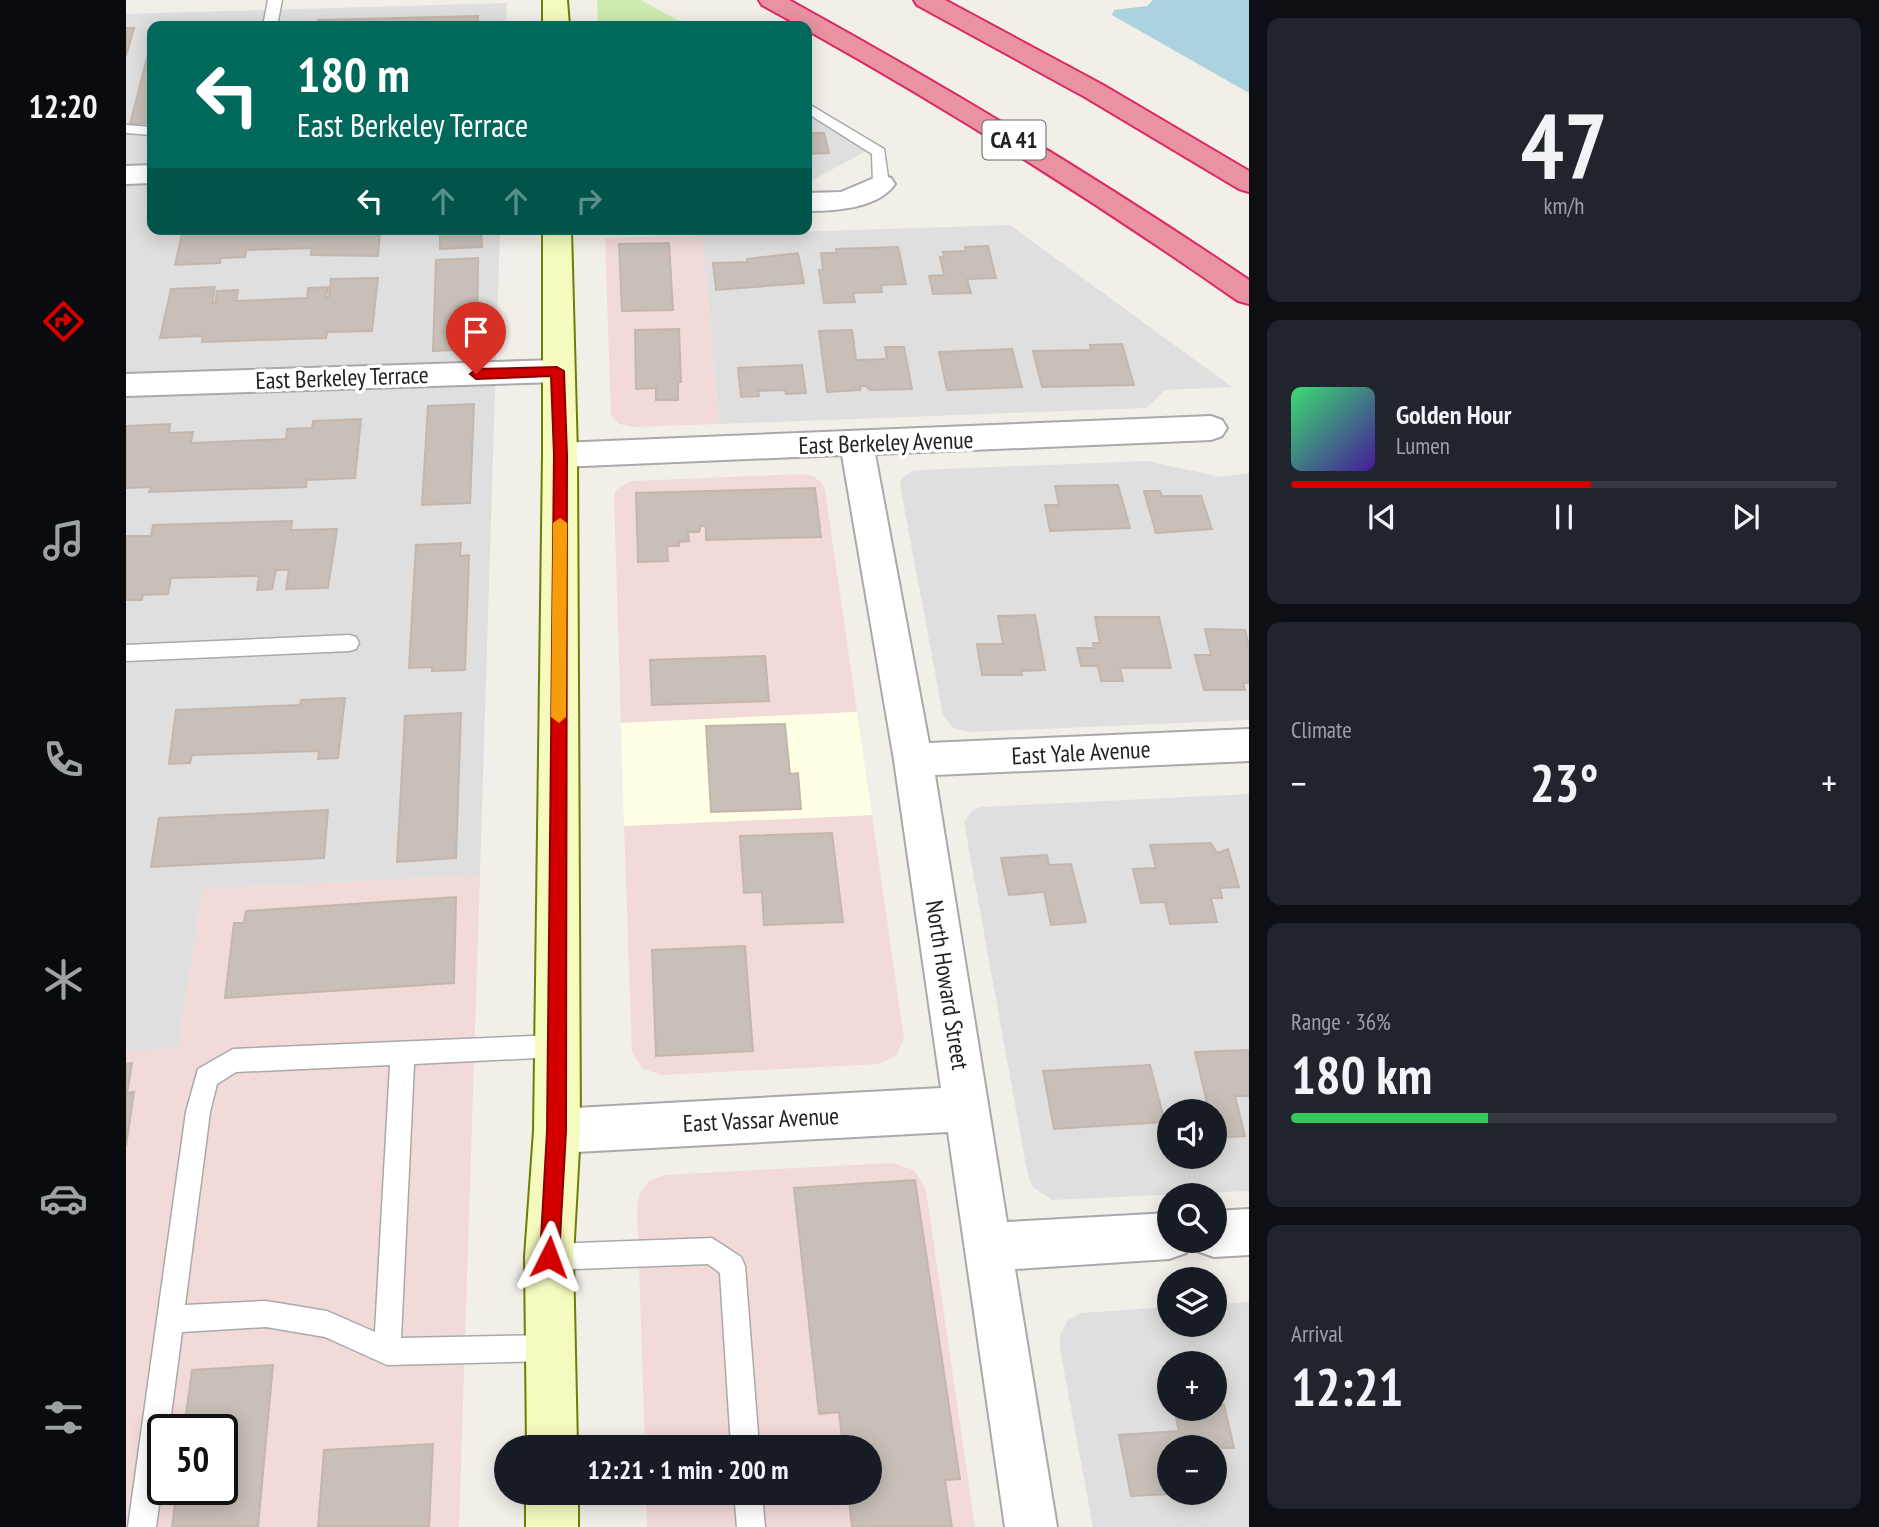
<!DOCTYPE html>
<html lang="en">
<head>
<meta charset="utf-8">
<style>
  body { margin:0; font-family:"PT Sans Narrow",sans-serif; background:#20242c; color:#f1f3f6; height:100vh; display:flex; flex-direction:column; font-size:26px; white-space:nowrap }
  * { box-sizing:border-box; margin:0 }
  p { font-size:23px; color:#9ea1a6 }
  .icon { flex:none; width:38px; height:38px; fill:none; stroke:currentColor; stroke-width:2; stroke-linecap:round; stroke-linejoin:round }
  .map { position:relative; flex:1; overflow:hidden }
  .side { display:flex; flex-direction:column; gap:18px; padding:18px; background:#0d0f14; width:630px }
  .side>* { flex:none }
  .banner { position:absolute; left:21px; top:21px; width:665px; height:214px; border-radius:14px; box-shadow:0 4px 18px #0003; background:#00695c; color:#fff; overflow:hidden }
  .fabs { position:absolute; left:1031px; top:1099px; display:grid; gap:14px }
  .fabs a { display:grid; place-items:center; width:70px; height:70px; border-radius:50%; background:#171b24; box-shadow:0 4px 18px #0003; font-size:35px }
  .speed { position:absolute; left:21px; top:1414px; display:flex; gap:14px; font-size:35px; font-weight:700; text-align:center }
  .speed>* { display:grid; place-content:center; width:91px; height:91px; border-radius:50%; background:#171b24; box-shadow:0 4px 18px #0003; line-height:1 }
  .speed .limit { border:4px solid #111; border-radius:10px; background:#fff; color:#111 }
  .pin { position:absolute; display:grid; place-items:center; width:60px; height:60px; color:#fff; margin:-72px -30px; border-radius:50% 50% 50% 0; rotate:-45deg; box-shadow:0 0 7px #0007 }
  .pin .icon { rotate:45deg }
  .me { position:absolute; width:77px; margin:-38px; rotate:3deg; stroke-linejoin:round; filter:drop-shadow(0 0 5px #0008) }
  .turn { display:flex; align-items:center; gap:24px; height:147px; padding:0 35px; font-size:32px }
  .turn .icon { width:91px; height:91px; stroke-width:2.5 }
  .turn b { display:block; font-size:49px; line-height:60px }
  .lanes { display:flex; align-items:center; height:66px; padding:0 35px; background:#0003; justify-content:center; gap:35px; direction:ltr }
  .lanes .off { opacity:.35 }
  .big { font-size:52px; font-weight:700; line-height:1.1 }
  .side .card { flex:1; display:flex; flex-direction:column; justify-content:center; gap:10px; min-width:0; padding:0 24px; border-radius:14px; background:#20242c }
  .side .dial { align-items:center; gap:0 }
  .dial b { font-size:91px; line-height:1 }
  .song { display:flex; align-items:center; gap:21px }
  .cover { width:84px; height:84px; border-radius:10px; background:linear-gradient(135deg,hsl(140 70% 55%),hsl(260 70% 35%)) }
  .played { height:7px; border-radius:4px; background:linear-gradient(90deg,#d40000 55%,#363941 55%) }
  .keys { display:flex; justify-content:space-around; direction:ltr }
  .heat { display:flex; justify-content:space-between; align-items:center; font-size:38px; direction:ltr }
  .charge { height:10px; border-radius:5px; background:linear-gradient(90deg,#34c759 36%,#363941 0) }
  .trip { position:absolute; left:368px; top:1435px; width:388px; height:70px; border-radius:35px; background:#171b24; box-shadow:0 4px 18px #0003; font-weight:700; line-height:70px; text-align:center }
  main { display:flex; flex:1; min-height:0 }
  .menu { display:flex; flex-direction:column; width:126px; justify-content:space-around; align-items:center; background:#090b0e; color:#9ea1a6 }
  .menu .icon { width:49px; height:49px }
  .menu .active { color:#d40000 }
  .menu b { font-size:32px; color:#f1f3f6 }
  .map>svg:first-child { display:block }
  .residential { fill:#e0dfdf; fill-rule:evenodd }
  .commercial { fill:#f2dad9; fill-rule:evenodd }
  .education { fill:#ffffe5 }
  .grass { fill:#cdebb0 }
  .water { fill:#aad3df }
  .building { fill:#c7bfb8; stroke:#c4b6ab; stroke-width:2 }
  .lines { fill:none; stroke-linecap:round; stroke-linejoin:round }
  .lane-casing { stroke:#a9a9a9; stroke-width:3 }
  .street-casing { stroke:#a9a9a9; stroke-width:4 }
  .secondary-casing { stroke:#707d05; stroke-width:4 }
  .highway-casing { stroke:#dc2a67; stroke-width:4 }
  .lane { fill:#fff; fill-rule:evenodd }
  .street { fill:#fff; fill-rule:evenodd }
  .secondary { fill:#f7fabf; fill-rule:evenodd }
  .highway { fill:#e892a2; fill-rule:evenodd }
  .route { fill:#d40000; stroke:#8a0000; stroke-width:2 }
  .slow { fill:#f59e0b }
  .labels { text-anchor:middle; stroke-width:7; stroke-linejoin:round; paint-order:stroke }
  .shield { fill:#fff; stroke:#646464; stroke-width:2 }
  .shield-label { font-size:23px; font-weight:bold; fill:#222 }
  .street-label { font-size:24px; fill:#222; stroke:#fff }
</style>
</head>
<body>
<main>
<nav class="menu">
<b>12:20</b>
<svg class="icon active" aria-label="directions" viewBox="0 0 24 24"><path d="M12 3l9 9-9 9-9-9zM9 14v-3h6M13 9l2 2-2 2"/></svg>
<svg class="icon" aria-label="music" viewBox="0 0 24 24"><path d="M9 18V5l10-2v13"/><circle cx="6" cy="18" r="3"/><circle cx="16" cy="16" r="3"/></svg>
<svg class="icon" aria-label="phone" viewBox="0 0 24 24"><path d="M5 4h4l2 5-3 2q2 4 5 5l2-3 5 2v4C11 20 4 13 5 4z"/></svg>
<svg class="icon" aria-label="climate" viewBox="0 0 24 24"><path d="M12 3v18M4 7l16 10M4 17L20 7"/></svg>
<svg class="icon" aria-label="car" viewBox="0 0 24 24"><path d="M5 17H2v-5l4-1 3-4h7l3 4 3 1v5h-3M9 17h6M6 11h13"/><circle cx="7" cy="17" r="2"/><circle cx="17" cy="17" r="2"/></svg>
<svg class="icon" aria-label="filters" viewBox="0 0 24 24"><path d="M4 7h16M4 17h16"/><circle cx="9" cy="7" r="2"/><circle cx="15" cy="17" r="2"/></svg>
</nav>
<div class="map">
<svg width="1123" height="1527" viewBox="0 0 1123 1527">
  <rect width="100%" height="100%" fill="#f2efe9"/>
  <!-- residential -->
  <path class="residential" d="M381 3 380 26H26V229H374L354 875 77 889 52 1049 0 1051V14Z
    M681 115 740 151 681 183Z
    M884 225 1106 387 1039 390 1020 408 593 424 576 235Z
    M1021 461 1095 477 1123 473V720L844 732 827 728 817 715 774 485 776 479 786 471 794 470Z
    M1123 794V1191L926 1200 907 1187 902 1176 838 822 847 810 855 807ZM1043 1111H1088V1157H1043Z
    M1123 1302V1527H967L934 1349V1335L942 1320 955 1313 1043 1307V1325H1088L1089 1304ZM1043 1363H1088V1409H1043ZM1043 1447H1088V1493H1043Z"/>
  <!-- commercial -->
  <path class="commercial" d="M576 235 593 424 507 427 493 424 485 415 479 238Z
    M676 474 687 476 695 482 699 490 731 712 495 723 488 496 490 490 502 482 509 481Z
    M746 815 778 1039 770 1056 753 1064 536 1075 517 1069 506 1053 498 826Z
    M354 875 333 1527H0V1051L52 1048 77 889ZM37 1430H96V1489H37Z
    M766 1163 788 1170 800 1190 849 1527H521L520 1493H744V1447H519L511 1207 514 1193 523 1181 538 1175Z"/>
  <!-- education -->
  <path class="education" d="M731 712 746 815 498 826 495 723Z"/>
  <!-- grass -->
  <path class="grass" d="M471 0H515L562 26H472Z"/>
  <!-- water -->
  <path class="water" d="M1027 0H1123V93L986 15 988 10 1021 6Z"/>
  <!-- building -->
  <path class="building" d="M352 16 351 26H191L192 20Z
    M0 28H8L0 56Z
    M26 39V123L4 124Z
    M681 133H698L703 153 681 154Z
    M57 229H254L252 256 185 255 186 248 120 250 119 257 95 258 94 263 49 265Z
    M314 229H355L356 247 314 249Z
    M543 243 547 310 496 311 493 244Z
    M862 246 870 278 841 279 845 293 807 294 803 276 818 275 814 257H818L817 252 840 251 839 247Z
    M772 247 780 284 755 285 756 292 727 293 729 302 698 303 693 270H697L695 253H711L710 249Z
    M672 253 678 283 590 290 587 263 621 262V259Z
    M352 258 351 349 307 351 310 260Z
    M252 278 246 331 201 332 200 338 76 342 77 336 34 338 45 289 89 287 86 303H89L91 291 112 290 110 301 181 298 182 288 202 287 200 297H203L205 279Z
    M553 329 555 382H552V400H530V388L510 389 509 330Z
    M726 330 730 360 761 359 759 347H778L786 389 744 390 740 386H734V390L701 392 693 331Z
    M996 344 1008 385 916 387 907 351 965 350 964 345Z
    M886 349 896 387 821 390 813 352Z
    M676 365 680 393 660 394 659 390 632 391 633 396 615 397 612 368Z
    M348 404 344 503 296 505 302 406Z
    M235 419 229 478 181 480 180 487 23 492 25 487 0 488V426L44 424 43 433 67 432 65 443 160 439 161 429 186 428 187 421Z
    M992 485 1004 528 924 531 919 505H933L929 486Z
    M689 488 695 537 580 540V527L575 525 573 532H562L563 541 553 542V546H541L542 561 512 562 510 493Z
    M1018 491H1034L1036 496H1075L1086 529 1030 533Z
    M166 521 165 530 211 529 202 588 160 589 163 570H150L146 589 131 590 133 576 45 578 42 594 17 595 16 600H0V536H25L27 525Z
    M335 543 334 556 343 555 339 670 306 671V667L283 668 290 545Z
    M909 615 919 670 895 671 896 675H856L851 644H877L872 616Z
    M969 617H1033L1045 668H994L997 681H975L972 666H955L951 648H968L967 643H974Z
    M1079 629 1119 630 1123 646V683H1117L1119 690H1078L1069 655H1085Z
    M639 656 643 701 526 705 524 660Z
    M219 698 212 758 192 759 193 751 66 755 64 763 43 764 50 710 174 705 175 700Z
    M335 713 330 858 271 862 279 716Z
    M659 724 664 774 672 773 675 809 585 812 580 726Z
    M202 810 198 858 25 867 33 818Z
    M706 833 717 922 638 925 636 892 618 893 614 836Z
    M1085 843 1091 853 1102 849 1113 887 1094 888 1096 898H1085L1091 922 1044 924 1039 902 1015 903 1007 869 1030 868 1024 845Z
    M921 855 923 865 945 864 960 922 925 925 918 892 883 895 875 858Z
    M330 897 328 983 99 998 108 923H118L120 911Z
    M619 946 627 1051 530 1056 526 950Z
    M1123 1050V1096H1109L1119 1136 1090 1138 1088 1111H1083L1069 1052Z
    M6 1063 1 1093 8 1092 0 1146V1064Z
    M1024 1065 1039 1122 928 1129 917 1071Z
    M789 1180 834 1479 819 1480 826 1527H726L722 1493H744V1447H717L713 1412 693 1414 668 1188Z
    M147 1365 132 1527H46L51 1489H96V1430H58L66 1370Z
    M1088 1405H1098L1108 1448 1043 1447V1493H1065L1005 1496 993 1435 1053 1431 1048 1409H1088Z
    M307 1444 303 1527H192L198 1450Z"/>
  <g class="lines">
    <defs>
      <path id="lane" d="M142 0H156L151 26H137Z
        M681 103 758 149 763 184 760 187 755 189 747 184 746 154 681 113Z
        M0 125 26 127V135L0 133Z
        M223 635 230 637 233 643 230 649 223 651 0 661V645Z
        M431 1035 439 1038 443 1046 439 1054 431 1057 288 1064 275 1338 425 1335 434 1339 438 1348 434 1357 425 1361 261 1365 199 1337 140 1327 56 1332 43 1430H37V1477L30 1527H2L60 1112 72 1069 107 1049ZM264 1065 249 1332 201 1311 140 1301 59 1305 84 1112 91 1084 110 1072Z
        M586 1238 615 1257 619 1266 633 1447H605L594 1273 582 1264 423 1270 414 1266 410 1257 414 1248 423 1244Z
        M608 1493H636L639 1527H611Z"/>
      <path id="street" d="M26 165V183L0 184V166Z
        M755 175 765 178 769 184C752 209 708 211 681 211V193L715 192Z
        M431 360 442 363 447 371 442 379 431 382 0 396V374Z
        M1085 416 1096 420 1101 428 1096 436 1085 440 749 454 803 743 1123 729V761L809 775 881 1222 1043 1213V1241H1064L1060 1253 1043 1259 889 1269 931 1527H879L822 1132 431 1153 415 1147 408 1131 415 1115 431 1109 815 1088 768 760 716 455 434 467 422 463 417 455 422 447 434 443Z
        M1123 1209V1255L1088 1257 1071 1251 1067 1241H1088V1211Z"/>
      <path id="secondary" d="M417 0H441L443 26H417Z
        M417 229H445L451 455 454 1131 447 1257 451 1447H401L399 1257 408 1131 417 455Z
        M400 1493H452V1527H400Z"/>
      <path id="highway" d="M633 0H663C821 87 974 179 1123 280V304L1112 301C973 204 829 113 681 30V26H674L636 5Z
        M788 0H819L977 85 1123 171V192L1113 189 959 97 791 5Z"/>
    </defs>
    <!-- lane casing -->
    <use href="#lane" class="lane-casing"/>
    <!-- street casing -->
    <use href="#street" class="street-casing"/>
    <!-- secondary casing -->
    <use href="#secondary" class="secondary-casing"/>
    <!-- highway casing -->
    <use href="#highway" class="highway-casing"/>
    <!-- lane -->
    <use href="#lane" class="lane"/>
    <!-- street -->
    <use href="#street" class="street"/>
    <!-- secondary -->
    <use href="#secondary" class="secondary"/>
    <!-- highway -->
    <use href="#highway" class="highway"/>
  </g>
  <!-- route -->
  <path class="route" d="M431 367 438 371 441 455 440 1131 433 1257 430 1264 423 1267 416 1264 414 1257 421 1131 428 455 425 376 350 379 344 374 350 369Z"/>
  <!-- slow -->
  <path class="slow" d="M434 518 441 523 440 717 433 723 425 717 427 523Z"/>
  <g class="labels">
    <!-- shield labels -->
    <rect class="shield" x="856.5" y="120.5" width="63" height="39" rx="5"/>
    <g class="shield-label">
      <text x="888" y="148">CA 41</text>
    </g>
    <!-- street labels -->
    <g class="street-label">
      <text transform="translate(216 378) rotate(-2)" y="8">East Berkeley Terrace</text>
      <text transform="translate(760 443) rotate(-2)" y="8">East Berkeley Avenue</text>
      <text transform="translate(955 753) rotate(-3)" y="8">East Yale Avenue</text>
      <text transform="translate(821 985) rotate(81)" y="8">North Howard Street</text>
      <text transform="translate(635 1120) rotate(-3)" y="8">East Vassar Avenue</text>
    </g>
  </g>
</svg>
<div class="fabs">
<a><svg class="icon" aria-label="sound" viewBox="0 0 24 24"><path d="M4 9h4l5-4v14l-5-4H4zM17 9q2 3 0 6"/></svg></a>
<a><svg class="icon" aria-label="search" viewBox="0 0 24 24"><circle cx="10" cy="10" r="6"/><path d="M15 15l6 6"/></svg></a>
<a><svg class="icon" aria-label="layers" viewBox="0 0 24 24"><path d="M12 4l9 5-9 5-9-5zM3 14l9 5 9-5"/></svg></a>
<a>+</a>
<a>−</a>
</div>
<div class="speed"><div class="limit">50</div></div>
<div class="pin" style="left:350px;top:374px;background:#d93025"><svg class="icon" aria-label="arrive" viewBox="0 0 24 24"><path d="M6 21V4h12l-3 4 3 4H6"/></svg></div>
<svg class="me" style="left:423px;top:1257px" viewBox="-20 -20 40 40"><path d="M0-17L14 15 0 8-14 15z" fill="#d40000" stroke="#fff" stroke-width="4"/></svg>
<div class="trip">12:21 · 1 min · 200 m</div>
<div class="banner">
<div class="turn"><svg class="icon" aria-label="left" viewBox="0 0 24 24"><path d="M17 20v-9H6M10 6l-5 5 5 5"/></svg><div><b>180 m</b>East Berkeley Terrace</div></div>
<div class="lanes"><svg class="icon" aria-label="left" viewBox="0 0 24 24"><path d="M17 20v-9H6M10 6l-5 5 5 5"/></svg><svg class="icon off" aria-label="ahead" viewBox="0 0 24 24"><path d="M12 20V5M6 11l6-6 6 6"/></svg><svg class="icon off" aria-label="ahead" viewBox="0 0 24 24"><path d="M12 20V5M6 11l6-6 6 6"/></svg><svg class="icon off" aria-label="right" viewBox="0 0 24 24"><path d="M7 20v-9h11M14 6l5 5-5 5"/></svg></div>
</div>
</div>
<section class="side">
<div class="card dial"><b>47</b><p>km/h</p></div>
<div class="card">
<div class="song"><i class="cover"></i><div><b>Golden Hour</b><p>Lumen</p></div></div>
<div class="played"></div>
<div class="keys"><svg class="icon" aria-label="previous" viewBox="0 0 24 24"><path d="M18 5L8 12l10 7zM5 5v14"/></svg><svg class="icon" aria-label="pause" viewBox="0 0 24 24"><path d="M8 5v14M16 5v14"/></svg><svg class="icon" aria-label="next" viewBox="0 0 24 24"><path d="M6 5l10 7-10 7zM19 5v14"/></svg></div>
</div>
<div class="card"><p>Climate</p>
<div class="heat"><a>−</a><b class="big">23°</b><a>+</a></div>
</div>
<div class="card"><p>Range · 36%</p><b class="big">180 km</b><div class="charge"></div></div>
<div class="card"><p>Arrival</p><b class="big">12:21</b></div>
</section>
</main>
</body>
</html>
